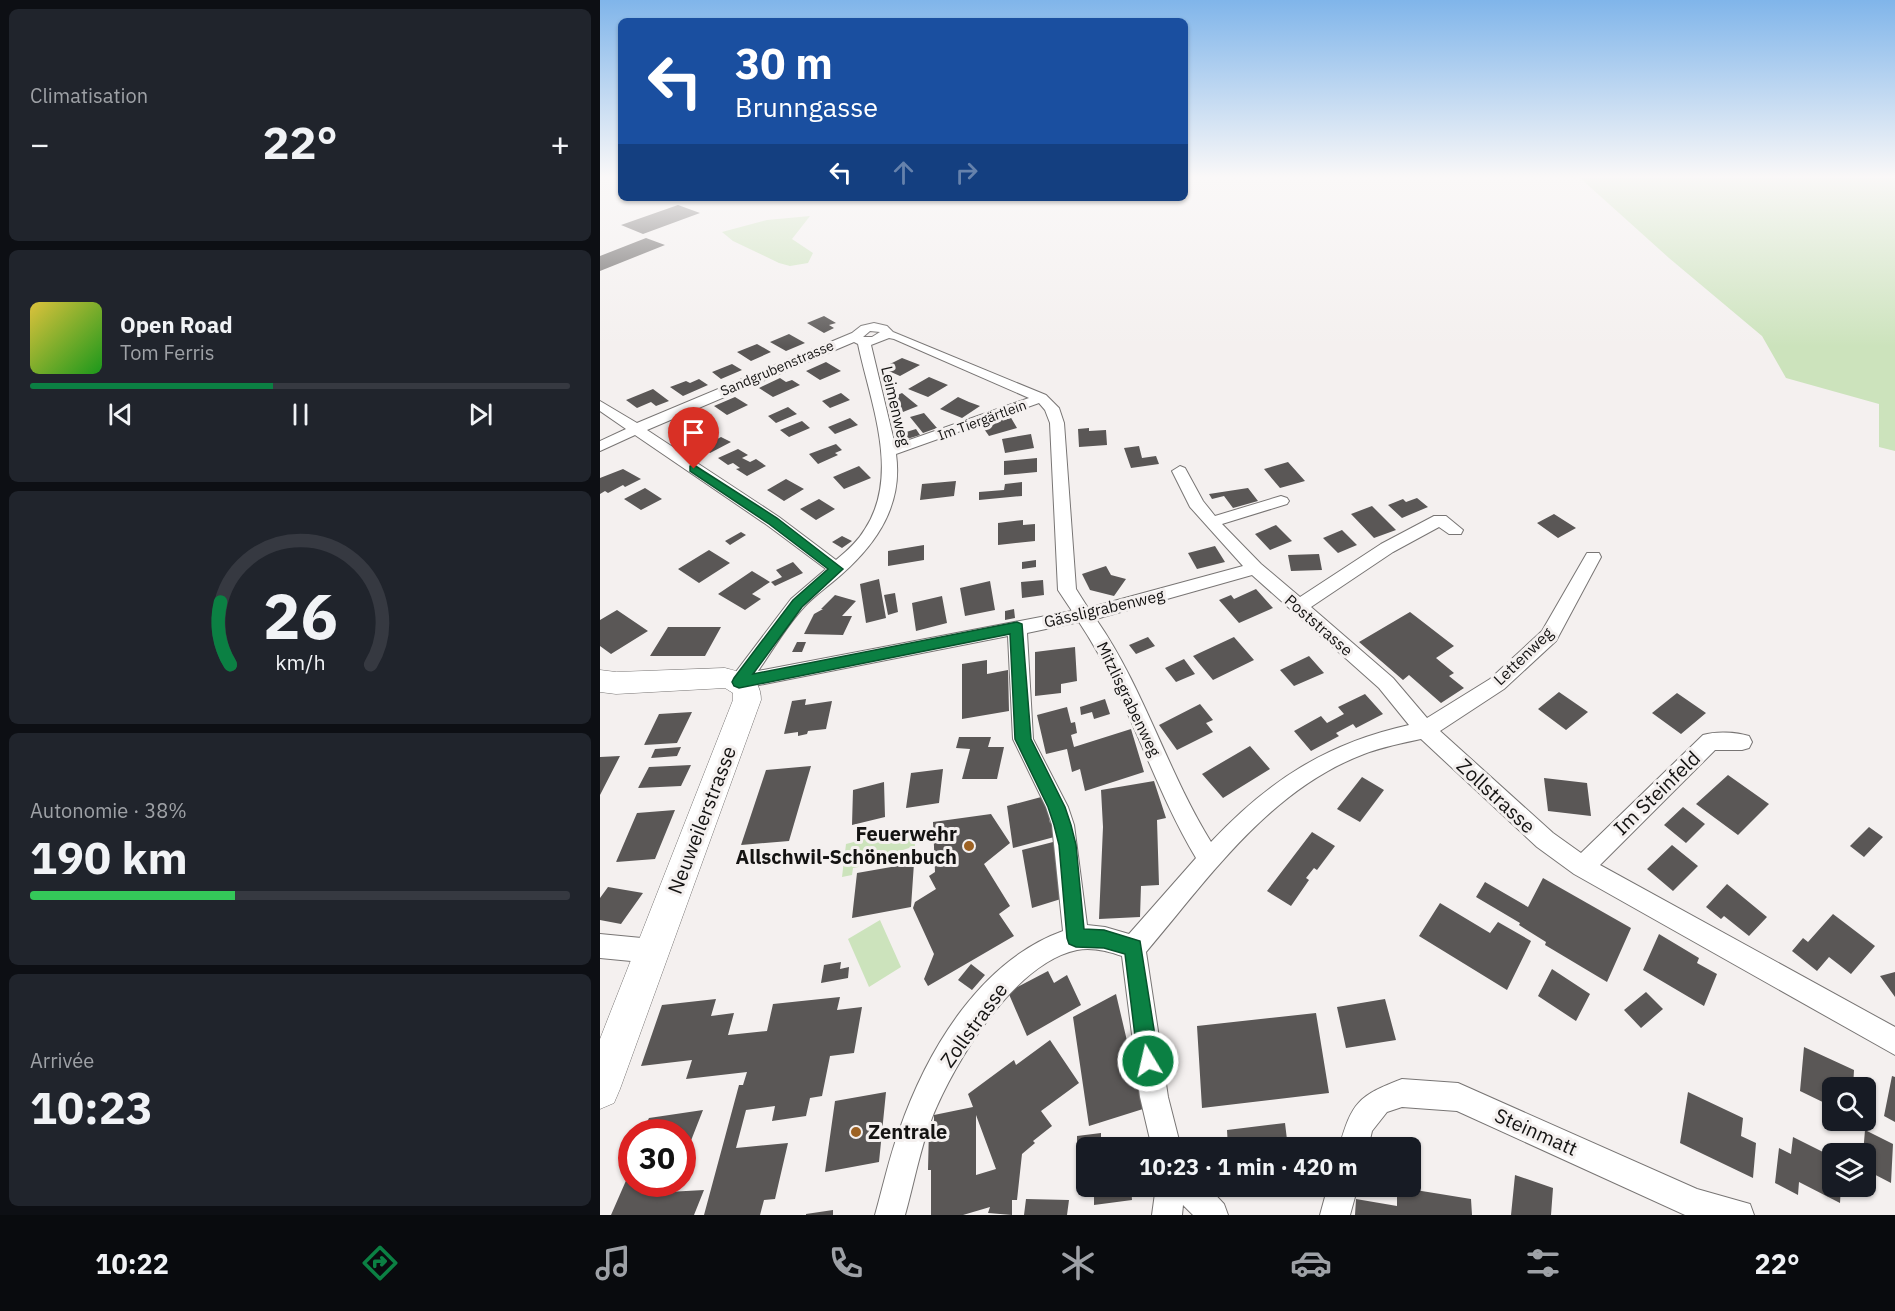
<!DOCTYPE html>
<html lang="fr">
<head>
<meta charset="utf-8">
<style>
  body { margin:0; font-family:"IBM Plex Sans",sans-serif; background:#20242c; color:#f1f3f6; height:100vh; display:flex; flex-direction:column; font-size:22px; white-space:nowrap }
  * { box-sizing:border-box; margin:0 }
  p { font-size:20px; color:#9ea1a6 }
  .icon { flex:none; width:33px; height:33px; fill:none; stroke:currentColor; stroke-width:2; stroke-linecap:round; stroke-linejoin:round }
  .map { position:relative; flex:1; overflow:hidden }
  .side { display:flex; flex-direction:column; gap:9px; padding:9px; background:#0d0f14; width:600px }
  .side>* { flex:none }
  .guide { position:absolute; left:18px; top:18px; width:570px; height:183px; border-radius:9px; box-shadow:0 2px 4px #0004; background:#1a4fa0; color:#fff; overflow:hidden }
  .buttons { position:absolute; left:1222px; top:1077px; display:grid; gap:12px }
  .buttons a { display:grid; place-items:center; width:54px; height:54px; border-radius:9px; background:#171b24; box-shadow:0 2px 4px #0004; font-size:30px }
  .speed { position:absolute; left:18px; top:1119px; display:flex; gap:12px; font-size:30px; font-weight:700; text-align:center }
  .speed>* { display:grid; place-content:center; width:78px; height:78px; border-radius:50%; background:#171b24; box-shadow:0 2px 4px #0004; line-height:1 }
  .speed .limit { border:9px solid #d22; background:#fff; color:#111 }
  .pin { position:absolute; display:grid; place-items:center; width:51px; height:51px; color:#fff; margin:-62px -26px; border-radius:50% 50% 50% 0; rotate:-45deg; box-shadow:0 0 6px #0007 }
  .pin .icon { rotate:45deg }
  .me { position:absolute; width:66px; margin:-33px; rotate:351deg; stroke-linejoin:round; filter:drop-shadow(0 0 4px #0008) }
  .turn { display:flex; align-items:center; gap:21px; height:126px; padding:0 18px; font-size:27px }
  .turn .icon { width:78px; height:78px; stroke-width:2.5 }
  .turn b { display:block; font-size:42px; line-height:51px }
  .lanes { display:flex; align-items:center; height:57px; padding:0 18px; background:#0003; justify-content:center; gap:30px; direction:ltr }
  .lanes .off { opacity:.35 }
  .big { font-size:45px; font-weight:800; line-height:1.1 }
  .side .card { flex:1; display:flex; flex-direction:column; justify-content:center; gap:9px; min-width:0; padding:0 21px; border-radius:9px; background:#20242c }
  .side .dial { align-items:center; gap:0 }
  .dial svg { height:156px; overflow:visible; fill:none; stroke:#363941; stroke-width:7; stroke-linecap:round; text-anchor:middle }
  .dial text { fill:#f1f3f6; stroke:none }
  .song { display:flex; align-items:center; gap:18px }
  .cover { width:72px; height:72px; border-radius:9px; background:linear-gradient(135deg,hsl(50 70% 55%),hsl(120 70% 35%)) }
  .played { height:6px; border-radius:3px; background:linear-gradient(90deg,#0b8043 45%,#363941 45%) }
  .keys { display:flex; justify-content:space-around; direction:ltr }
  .heat { display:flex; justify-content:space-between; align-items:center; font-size:33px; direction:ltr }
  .charge { height:9px; border-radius:4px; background:linear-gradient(90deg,#34c759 38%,#363941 0) }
  .trip { position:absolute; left:476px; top:1137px; width:345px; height:60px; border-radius:9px; background:#171b24; box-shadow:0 2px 4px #0004; font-weight:800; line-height:60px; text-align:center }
  .tab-bar { display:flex; height:96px; justify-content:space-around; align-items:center; background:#090b0e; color:#9ea1a6 }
  .tab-bar .icon { width:42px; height:42px }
  .tab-bar .selected { color:#0b8043 }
  .tab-bar b { font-size:27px; color:#f1f3f6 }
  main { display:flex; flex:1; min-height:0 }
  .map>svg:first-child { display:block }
  .green { fill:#cce3bc }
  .building { fill:#5a5756; fill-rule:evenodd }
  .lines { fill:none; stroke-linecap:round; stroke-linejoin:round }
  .street-casing { stroke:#787574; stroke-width:2 }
  .secondary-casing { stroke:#787574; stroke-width:1 }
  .street { fill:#fff; fill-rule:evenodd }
  .secondary { fill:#fff; fill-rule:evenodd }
  .route { fill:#0b8043; stroke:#07532c; stroke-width:1.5 }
  .poi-dot { fill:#9d6223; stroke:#f4f0ef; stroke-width:2 }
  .labels { text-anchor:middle; stroke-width:6; stroke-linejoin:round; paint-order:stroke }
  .far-street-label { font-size:14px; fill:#141312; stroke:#f4f0ef }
  .street-label { font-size:16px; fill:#141312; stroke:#f4f0ef }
  .near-street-label { font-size:20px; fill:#141312; stroke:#f4f0ef }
  .near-poi-label { font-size:20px; font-weight:bold; fill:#141312; stroke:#f4f0ef; text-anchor:end }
</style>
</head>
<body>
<main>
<section class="side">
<div class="card"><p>Climatisation</p>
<div class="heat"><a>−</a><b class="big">22°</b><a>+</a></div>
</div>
<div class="card">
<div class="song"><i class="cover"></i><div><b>Open Road</b><p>Tom Ferris</p></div></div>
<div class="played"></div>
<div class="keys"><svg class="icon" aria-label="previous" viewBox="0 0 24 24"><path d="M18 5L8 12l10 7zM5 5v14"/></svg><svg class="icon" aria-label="pause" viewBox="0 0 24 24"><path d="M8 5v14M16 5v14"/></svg><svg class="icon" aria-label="next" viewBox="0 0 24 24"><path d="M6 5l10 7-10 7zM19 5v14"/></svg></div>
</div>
<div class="card dial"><svg viewBox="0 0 100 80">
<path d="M14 69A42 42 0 1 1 86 69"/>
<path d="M14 69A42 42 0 0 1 9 37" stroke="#0b8043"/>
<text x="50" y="56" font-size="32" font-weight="700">26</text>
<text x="50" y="72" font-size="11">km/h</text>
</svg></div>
<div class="card"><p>Autonomie · 38%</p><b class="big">190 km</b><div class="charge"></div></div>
<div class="card"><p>Arrivée</p><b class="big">10:23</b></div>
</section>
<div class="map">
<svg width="1295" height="1215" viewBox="0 0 1295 1215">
  <rect width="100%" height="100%" fill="#f4f0ef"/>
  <!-- green -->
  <path class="green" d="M979 177H1295V451L1279 447V404L1186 378 1162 336 1069 258Z
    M210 216 192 239 213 253 208 263 190 266 179 263 133 241 122 232 167 220Z
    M313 827 315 846 303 850 302 859 253 868 252 875 242 877 246 844Z
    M280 920 301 967 269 987 248 939Z"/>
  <!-- building -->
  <path class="building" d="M78 205 100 213 43 234 21 225Z
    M46 238 65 245 0 271V256Z
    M224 316 236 323 229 325 234 328 224 333 207 323Z
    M189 334 205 343 186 351 170 342Z
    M157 344 171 352 151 361 137 352Z
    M302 358 320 365 300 376 282 368Z
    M226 362 241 371 220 380 206 371Z
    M132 364 142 370 121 379 112 372Z
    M329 377 348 385 328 397 308 389Z
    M180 378 186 382 192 380 200 385 173 397 159 388Z
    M99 379 108 385 83 396 70 387 86 381 90 383Z
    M53 389 69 401 56 406 51 402 37 408 26 400Z
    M241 393 250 400 230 408 222 401Z
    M302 393 318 406 298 414 290 407 297 404 289 399Z
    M135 397 148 405 127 415 114 406Z
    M358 397 369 402 380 406 362 418 340 409Z
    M188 407 197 414 176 423 168 416Z
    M324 413 337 428 323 433 310 417Z
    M410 416 417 428 389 436 382 426Z
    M250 418 258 425 235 434 228 427Z
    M104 420 118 429 91 440 79 432Z
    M202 421 210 428 189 437 180 430Z
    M489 428V431L506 430 507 445 479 447 478 429Z
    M316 429 320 435 307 439 303 433Z
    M431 434 434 448 405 453 402 439Z
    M121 437 131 442 110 453 100 448Z
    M236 444 242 450 235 453 238 455 218 464 209 454Z
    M539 446 542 458 556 456 559 464 531 468 524 448Z
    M138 449 148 455 142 458 150 462 156 459 166 466 147 476 136 469 140 468 133 463 128 465 118 458Z
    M437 458V472L404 475V461Z
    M688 462 705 481 680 488 664 469Z
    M259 466 271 478 244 489 233 477Z
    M23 469 41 479 25 487 23 485 8 493 5 491 0 494V478Z
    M186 479 204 489 184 501 167 490Z
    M356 481 354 496 320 500 322 484Z
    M422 482V496L379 500V492L404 490 405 484Z
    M45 488 62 499 41 510 24 499Z
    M648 488 658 501 633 508 624 496 612 499 609 494Z
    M817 498 828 507 802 518 788 505 803 499 806 502Z
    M219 499 235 509 216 520 200 509Z
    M772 506 796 530 774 538 751 514Z
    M954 514 976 528 958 538 937 523Z
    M423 520V525L435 524V541L398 545V523Z
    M676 525 692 541 670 550 655 534Z
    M742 530 757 545 738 553 723 538Z
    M141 532 146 535 130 545 125 541Z
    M242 536 252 541 242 548 232 542Z
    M324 545V560L288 566V551Z
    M615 546 625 562 597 569 588 553Z
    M109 550 130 563 99 583 78 569Z
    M719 554 722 570 691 571 688 555Z
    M436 560V567L422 569V562Z
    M193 562 203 573 175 586 171 582 182 577 176 570Z
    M506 566 511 575 526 579 514 596 490 590 482 574Z
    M152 571 170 582 152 594 161 599 145 610 118 594Z
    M279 579 286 618 266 623 260 584Z
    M443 580 444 595 422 598 421 582Z
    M390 581 395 610 365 616 360 588Z
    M656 589 673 608 639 623 619 600 631 595 634 599Z
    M295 593 298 612 288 615 284 595Z
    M235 595 256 601 242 616H252L243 635 204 634 214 614 223 609H221Z
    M342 596 347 623 316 631 312 603Z
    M414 609 415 618 405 620V611Z
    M17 610 48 631 11 654 0 646V620Z
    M810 612 854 646 836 658 854 673 849 676 864 688 841 703 809 675 803 680 759 642Z
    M68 627H121L105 656H50Z
    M548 637 555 646 536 654 529 645Z
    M634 637 654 660 613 680 593 656Z
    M197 642H206L202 652H192Z
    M475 647 477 681 461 684V693L435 696V652Z
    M709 656 724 673 694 686 680 670Z
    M584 659 595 674 576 682 565 668Z
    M387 660V674L408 670 409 711 362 719V664Z
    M959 692 988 712 966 730 938 709Z
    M1077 693 1106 713 1081 734 1052 713Z
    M765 694 783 714 756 728 753 724 736 733 739 736 711 751 694 731 721 716 727 723 744 714 738 707Z
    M206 699 205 705 232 701 226 729 208 731 207 734 198 736V732L184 734 192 701Z
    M505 699 510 714 494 719 492 712 481 715 480 707Z
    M600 704 613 720 606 723 613 732 577 750 559 725Z
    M467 707 471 723 475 722 477 733 471 735 474 747 531 729 544 772 485 791 480 769 472 772 467 749 446 754 437 715Z
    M92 712 77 743 44 745 59 714Z
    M359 737H391L388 747H404L397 779H362L370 749 356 748Z
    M650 746 670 769 623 798 602 774Z
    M81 747 77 756 51 758 55 749Z
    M20 756 0 795V757Z
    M91 765 81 786 38 788 49 767Z
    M211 766 189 841 141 845 166 770Z
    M343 769 339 803 306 808 311 773Z
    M1128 775 1169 804 1138 835 1096 804Z
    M762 777 784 790 760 822 737 809Z
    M944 778 987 783 991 816 948 811Z
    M554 781 566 818 557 820 559 885 541 886 540 917 499 919 503 827 501 790Z
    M284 782 285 817 252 825 253 790Z
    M445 796 450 823 455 822 458 836 413 848 407 806Z
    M1083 807 1105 824 1086 843 1064 825Z
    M75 810 55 859 16 862 37 813Z
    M391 814 410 843 384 864 410 906 399 914 414 936 328 986 324 979 334 954 313 908 315 902 336 889 329 876 335 872 333 822Z
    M1269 827 1283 837 1264 857 1250 846Z
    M712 832 735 846 717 870 714 868 706 878 709 880 691 906 667 891Z
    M453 842 464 898 432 908 422 850Z
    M1072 845 1098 866 1073 891 1047 869Z
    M314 863 311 907 252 918 257 873Z
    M943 878 1031 928 1007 982 945 945 946 942 919 925 920 923 876 897 885 882 928 907Z
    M1127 884 1167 917 1149 936 1124 916 1121 919 1106 907Z
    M8 887 43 893 21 924 0 920V898Z
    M840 903 890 933 898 922 931 941 907 990 819 936Z
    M1233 914 1275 946 1251 974 1229 957 1217 971 1192 951 1203 938 1208 942Z
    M1059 934 1099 958 1097 963 1117 974 1104 1006 1043 970Z
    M241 962 240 969 249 967 248 978 221 983 224 965Z
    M371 964 385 975 372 990 358 980Z
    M952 969 990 994 976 1021 938 996Z
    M448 971 454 983 467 975 481 1005 427 1036 408 992Z
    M1295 972V997L1280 976Z
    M1046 992 1063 1009 1041 1028 1024 1010Z
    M516 994 543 1109 489 1126 473 1017Z
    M240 997 237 1010 262 1007 254 1053 230 1056 222 1096 210 1098 206 1116 172 1121 175 1106 146 1110 136 1148 188 1143 175 1199 164 1200 160 1215H104L139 1085H143L147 1072 86 1079 92 1060 41 1066 62 1005 116 999 111 1016 134 1013 128 1035 167 1031 173 1004Z
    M785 999 796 1040 746 1048 737 1007Z
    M716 1013 729 1093 602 1108 597 1026Z
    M450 1040 479 1083 441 1111 452 1126 433 1141 435 1143 422 1154 417 1200H412V1215L388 1213 390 1207 363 1215H331V1170H328L329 1127 334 1126V1115L373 1107 368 1094 414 1060 416 1065ZM376 1115 396 1169 376 1175Z
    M1204 1047 1254 1070 1253 1088H1233V1107L1200 1091Z
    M1292 1076 1295 1077V1122L1284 1116Z
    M286 1092 279 1162 225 1172 235 1101Z
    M1088 1092 1143 1118 1141 1136 1156 1143 1153 1178 1080 1143Z
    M103 1110 83 1161 82 1132H42L49 1118Z
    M685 1123 688 1148H628L627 1130Z
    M1265 1130 1293 1144 1291 1183 1266 1170V1154H1263Z
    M501 1133V1148H486V1156L477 1158V1136Z
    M1193 1137 1233 1157V1186H1241L1240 1203 1199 1182 1198 1195 1175 1183 1179 1148 1191 1154Z
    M31 1157 32 1184H72L68 1192 104 1190 94 1215H11L28 1176H24Z
    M915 1175 953 1188 951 1215H911Z
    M494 1186H531L532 1200 494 1205Z
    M797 1187 871 1199 872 1215H755L756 1199 797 1206Z
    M426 1199 469 1200 467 1215H424Z
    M233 1210V1215H206V1214Z"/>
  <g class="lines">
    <defs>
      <path id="street" d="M274 323 287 326 293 332 446 395 459 408 464 423 476 589 488 608 643 566 590 507 572 471 580 466 585 468 603 501 615 516 681 496 687 498 689 501 687 504 622 524 661 564 700 597 781 544 834 516H846L863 530 861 534H849L839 527 793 552 711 607 793 678 827 718 890 679 942 631 987 553H999L1001 557 956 641 904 689 840 731 953 833 981 853 1103 735C1116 731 1136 732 1149 736L1152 742 1149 748 1142 750H1115L1000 865 1295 1027V1055L974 874 937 847 821 739C802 743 782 747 764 754 669 790 609 878 546 952L568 1097 581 1148H552L540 1097 522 956C508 951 492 947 477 950 414 963 354 1063 332 1118 320 1149 314 1183 305 1215H275C283 1187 289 1158 299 1131 327 1050 380 961 463 931L452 825 446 807 413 739 408 636 139 689 132 687 129 682 132 677 191 599 226 569 167 525 35 435 0 451V441L26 429 0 411V401L37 423 252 333 261 326ZM270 331 280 332 272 337H263ZM289 338 294 339 429 398 295 445 271 345ZM254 342 258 344C270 402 301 474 265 529 258 541 247 551 236 560L179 517 47 430ZM439 403 445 410 450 423 458 590 472 611 158 671C173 650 186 626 204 607 215 595 230 585 242 574 278 542 303 504 296 454ZM652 575 779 688 809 725C727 743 668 781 611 842 567 771 544 688 496 619ZM479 622C528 695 551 783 596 858L529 934 505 927 487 925 474 825 468 807 433 739 427 633Z
        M0 934 52 939 61 942 64 951 61 960 52 963 0 958Z
        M802 1079 858 1083 1097 1189 1150 1204 1154 1215H1085L857 1111 802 1107 787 1112 772 1131 768 1148H739C752 1102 758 1096 802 1079Z
        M556 1186H607L624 1204 628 1215H593L583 1205 582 1215H552Z
        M728 1186H758L750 1215H720Z"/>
      <path id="secondary" d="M125 668C144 673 161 677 161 700L20 1089 14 1103 0 1109V1039L133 700V693L125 688 16 694 0 692V670L16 672Z"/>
    </defs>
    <!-- street casing -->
    <use href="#street" class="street-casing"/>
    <!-- secondary casing -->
    <use href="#secondary" class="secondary-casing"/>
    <!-- street -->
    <use href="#street" class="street"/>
    <!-- secondary -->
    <use href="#secondary" class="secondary"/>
  </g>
  <!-- sky -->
  <linearGradient id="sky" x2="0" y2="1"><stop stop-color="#80b5ea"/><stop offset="0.51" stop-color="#faf8f8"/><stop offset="1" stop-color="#faf8f8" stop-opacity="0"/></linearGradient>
  <rect width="1295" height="347" fill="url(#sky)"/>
  <!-- route -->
  <path class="route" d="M94 465 177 518 243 569 202 607 153 674 417 622 422 624 431 739 465 807 471 825 476 845 484 929 504 930 540 941 559 1061 556 1069 548 1072 541 1069 538 1061 525 954 504 948 476 947 469 944 467 938 459 845 454 825 448 807 415 739 410 634 139 688 134 686 132 682 134 678 193 600 228 569 169 524 90 471V466Z"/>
  <!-- markers -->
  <g class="poi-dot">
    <circle cx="369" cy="846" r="6"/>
    <circle cx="256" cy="1132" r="6"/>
  </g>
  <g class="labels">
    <!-- far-street labels -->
    <g class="far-street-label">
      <text transform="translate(177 368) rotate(-23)" y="5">Sandgrubenstrasse</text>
      <text transform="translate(382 420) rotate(-20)" y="5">Im Tiergärtlein</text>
    </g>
    <!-- street labels -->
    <g class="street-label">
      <text transform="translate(296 406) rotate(77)" y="6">Leimenweg</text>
      <text transform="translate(504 608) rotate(-13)" y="6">Gässligrabenweg</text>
      <text transform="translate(719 625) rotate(41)" y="6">Poststrasse</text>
      <text transform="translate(923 656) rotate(-44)" y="6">Lettenweg</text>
      <text transform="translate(529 699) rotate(64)" y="6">Mitzlisgrabenweg</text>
    </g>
    <!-- near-street labels -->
    <g class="near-street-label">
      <text transform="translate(1057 793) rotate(-44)" y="7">Im Steinfeld</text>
      <text transform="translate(896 796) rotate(43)" y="7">Zollstrasse</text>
      <text transform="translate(102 820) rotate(-69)" y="7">Neuweilerstrasse</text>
      <text transform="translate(374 1025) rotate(-54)" y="7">Zollstrasse</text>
      <text transform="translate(936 1132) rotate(24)" y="7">Steinmatt</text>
    </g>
    <!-- near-poi labels -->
    <g class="near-poi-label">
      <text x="357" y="841">Feuerwehr<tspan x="357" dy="23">Allschwil-Schönenbuch</tspan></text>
      <text x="268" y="1139" text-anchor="start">Zentrale</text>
    </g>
  </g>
</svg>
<div class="buttons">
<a><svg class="icon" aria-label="search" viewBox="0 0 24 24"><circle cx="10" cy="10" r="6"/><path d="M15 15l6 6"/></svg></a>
<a><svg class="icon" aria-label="layers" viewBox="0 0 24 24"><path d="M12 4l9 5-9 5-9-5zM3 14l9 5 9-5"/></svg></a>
</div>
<div class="speed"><div class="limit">30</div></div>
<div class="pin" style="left:94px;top:469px;background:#d93025"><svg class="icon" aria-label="arrive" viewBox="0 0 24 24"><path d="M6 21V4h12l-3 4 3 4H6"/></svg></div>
<svg class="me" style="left:548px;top:1061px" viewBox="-20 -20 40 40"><circle r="17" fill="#0b8043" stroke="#fff" stroke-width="3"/><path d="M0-11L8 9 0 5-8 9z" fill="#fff"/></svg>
<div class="trip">10:23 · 1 min · 420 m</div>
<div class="guide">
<div class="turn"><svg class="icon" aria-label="left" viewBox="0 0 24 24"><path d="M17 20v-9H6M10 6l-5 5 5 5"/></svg><div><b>30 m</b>Brunngasse</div></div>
<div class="lanes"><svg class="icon" aria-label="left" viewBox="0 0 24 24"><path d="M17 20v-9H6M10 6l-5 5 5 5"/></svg><svg class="icon off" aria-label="ahead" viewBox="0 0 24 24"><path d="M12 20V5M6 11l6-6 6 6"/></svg><svg class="icon off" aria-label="right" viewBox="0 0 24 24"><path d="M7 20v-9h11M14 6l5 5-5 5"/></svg></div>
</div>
</div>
</main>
<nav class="tab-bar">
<b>10:22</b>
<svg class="icon selected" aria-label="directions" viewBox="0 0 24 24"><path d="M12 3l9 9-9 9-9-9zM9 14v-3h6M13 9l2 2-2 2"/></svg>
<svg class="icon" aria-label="music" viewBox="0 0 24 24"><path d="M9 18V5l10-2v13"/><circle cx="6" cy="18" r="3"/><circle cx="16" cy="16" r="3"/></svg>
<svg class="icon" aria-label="phone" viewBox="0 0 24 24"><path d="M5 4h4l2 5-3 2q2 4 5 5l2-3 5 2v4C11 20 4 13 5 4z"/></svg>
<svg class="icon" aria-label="climate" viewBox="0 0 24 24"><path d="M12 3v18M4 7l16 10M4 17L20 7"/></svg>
<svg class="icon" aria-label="car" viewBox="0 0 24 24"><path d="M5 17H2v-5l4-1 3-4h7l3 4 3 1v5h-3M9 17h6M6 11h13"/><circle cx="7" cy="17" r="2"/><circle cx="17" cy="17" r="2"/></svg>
<svg class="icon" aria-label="filters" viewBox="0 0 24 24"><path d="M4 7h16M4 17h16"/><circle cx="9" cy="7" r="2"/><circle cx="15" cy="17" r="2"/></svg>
<b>22°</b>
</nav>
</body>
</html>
